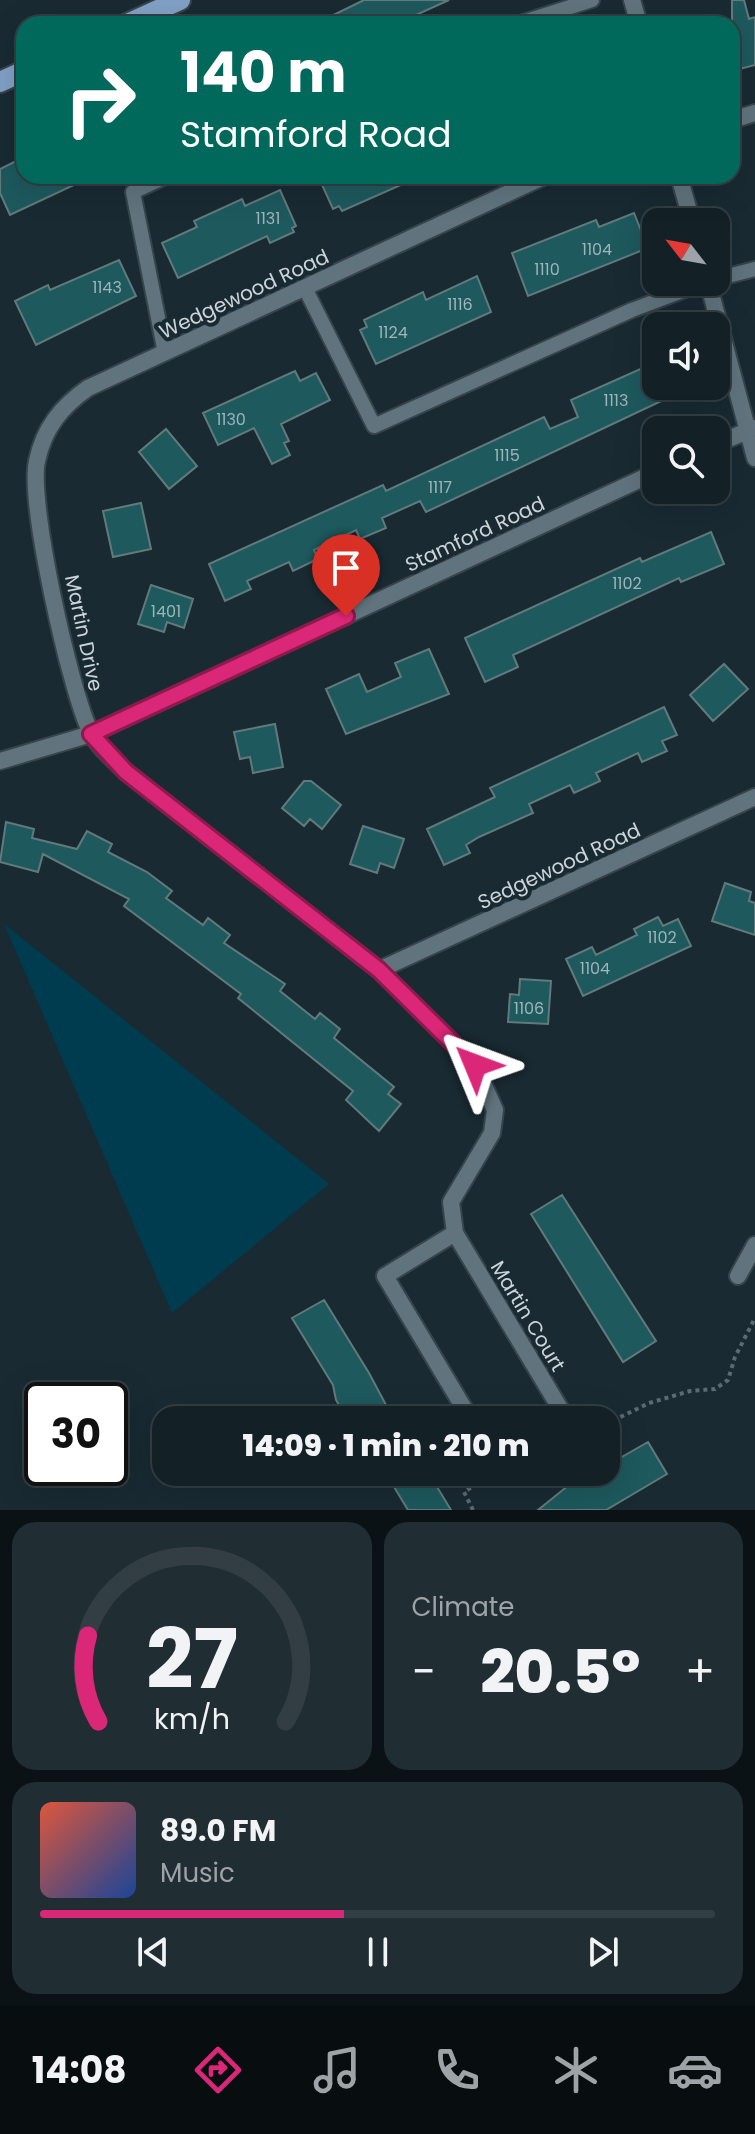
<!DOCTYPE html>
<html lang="en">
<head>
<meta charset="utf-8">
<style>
  body { margin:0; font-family:Poppins,sans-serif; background:#202d32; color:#f1f3f6; height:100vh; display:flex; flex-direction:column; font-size:30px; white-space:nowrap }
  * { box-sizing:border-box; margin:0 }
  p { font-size:26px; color:#9da3a7 }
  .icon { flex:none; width:44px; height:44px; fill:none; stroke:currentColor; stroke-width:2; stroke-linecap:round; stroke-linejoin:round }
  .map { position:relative; height:1510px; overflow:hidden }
  .drawer { display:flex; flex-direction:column; gap:12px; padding:12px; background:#0a1215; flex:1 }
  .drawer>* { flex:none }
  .hud { position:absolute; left:16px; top:16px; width:724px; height:168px; border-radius:24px; box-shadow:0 8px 32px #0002,0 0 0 2px #323e43; background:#00695c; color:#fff; overflow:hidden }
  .needle { width:52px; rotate:301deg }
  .fabs { position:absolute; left:642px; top:208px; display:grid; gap:16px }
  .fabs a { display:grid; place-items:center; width:88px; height:88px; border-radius:16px; background:#132026; box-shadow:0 8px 32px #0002,0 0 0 2px #323e43; font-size:40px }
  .speed { position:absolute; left:24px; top:1382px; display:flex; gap:16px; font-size:40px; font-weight:700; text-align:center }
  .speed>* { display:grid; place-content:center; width:104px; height:104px; border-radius:50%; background:#132026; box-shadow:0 8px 32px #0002,0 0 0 2px #323e43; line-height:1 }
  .speed .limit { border:4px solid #111; border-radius:12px; background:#fff; color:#111 }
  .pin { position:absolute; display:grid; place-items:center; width:68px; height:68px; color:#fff; margin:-82px -34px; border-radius:50% 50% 50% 0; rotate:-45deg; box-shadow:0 0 8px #0007 }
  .pin .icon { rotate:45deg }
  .me { position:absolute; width:88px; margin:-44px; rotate:314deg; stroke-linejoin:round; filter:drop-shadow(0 0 6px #0008) }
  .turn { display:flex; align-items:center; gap:28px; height:168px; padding:0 32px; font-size:36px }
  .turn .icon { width:104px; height:104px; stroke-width:2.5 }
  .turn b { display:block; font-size:56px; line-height:68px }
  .big { font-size:60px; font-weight:800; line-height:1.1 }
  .drawer .card { flex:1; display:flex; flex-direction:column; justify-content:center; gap:12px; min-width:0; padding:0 28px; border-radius:24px; background:#202d32 }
  .drawer .dial { align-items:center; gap:0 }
  .dial svg { height:208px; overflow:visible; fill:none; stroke:#323e43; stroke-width:7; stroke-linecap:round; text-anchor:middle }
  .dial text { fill:#f1f3f6; stroke:none }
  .song { display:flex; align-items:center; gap:24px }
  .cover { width:96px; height:96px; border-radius:12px; background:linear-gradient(135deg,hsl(10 70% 55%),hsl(220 70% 35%)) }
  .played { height:8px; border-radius:4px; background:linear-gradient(90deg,#db2777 45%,#323e43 45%) }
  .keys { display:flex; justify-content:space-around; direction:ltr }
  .heat { display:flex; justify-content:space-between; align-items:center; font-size:44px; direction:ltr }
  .drawer .tiles { flex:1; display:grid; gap:12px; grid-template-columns:1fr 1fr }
  .card:last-child { grid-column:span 2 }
  .trip { position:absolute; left:152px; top:1406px; width:468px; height:80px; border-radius:24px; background:#132026; box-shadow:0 8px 32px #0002,0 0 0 2px #323e43; font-weight:800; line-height:80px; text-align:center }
  .menu { display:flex; height:128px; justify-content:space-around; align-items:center; background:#080d0f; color:#9da3a7 }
  .menu .icon { width:56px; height:56px }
  .menu .selected { color:#db2777 }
  .menu b { font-size:36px; color:#f1f3f6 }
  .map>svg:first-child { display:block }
  .green { fill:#003c50 }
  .building { fill:#1d595d; stroke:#627a7b; stroke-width:2 }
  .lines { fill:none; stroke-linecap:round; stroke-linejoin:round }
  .service-casing { stroke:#37444c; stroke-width:18 }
  .minor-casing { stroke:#37444c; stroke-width:20 }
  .primary-casing { stroke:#37444c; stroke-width:24 }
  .path { stroke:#5c6a71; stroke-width:4; stroke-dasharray:4 4; stroke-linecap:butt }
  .service { stroke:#61747d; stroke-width:14 }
  .minor { stroke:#61747d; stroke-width:16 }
  .primary { stroke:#80a0c5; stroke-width:20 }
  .route-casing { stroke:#8e194d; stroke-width:20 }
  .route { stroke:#db2777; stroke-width:14 }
  .labels { text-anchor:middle; stroke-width:8; stroke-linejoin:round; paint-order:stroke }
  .number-label { font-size:16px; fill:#9fb5ba }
  .street-label { font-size:20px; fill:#cad4d9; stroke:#192a32 }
</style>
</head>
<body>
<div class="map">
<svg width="755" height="1510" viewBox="0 0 755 1510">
  <rect width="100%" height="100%" fill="#192a32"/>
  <!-- green -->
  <path class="green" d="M4 924 329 1184 172 1313Z"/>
  <!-- building -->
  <path class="building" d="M364 0H449L396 24H315Z
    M732 0H744L749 19 755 17V65L732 71Z
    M22 158 24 176H93L10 215 0 193V169Z
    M318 176H421L342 211 339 206 333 209Z
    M280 190 296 226 292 228 294 232 270 243 267 236 178 278 162 243 197 227 194 221 242 199 245 206Z
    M634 213 648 248 528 296 512 253 596 220 599 227Z
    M119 260 136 296 36 345 15 301 48 285 50 290Z
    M477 276 491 312 376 364 360 330 367 327 364 320 423 292 426 300Z
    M656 362V386H693L426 512 420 501 382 518 386 528 360 539 356 530 314 550 318 559 293 571 289 562 247 581 251 589 225 601 209 564 383 485 386 491 544 417 550 429 578 417 571 400Z
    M295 371 300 381 316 373 330 400 281 424 289 441 284 443 290 455 272 464 254 428 218 445 203 413Z
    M166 429 197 466 169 489 139 452Z
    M141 503 151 549 113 557 103 511Z
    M711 532 724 564 681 582 679 578 513 655 518 667 485 682 465 638 640 558 642 562Z
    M151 585 193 599 184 628 167 622 164 632 138 624Z
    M429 649 449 694 346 734 326 689 359 674 367 692 401 677 395 663Z
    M724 664 748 689 713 721 690 695Z
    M664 707 677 735 662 741 667 751 642 762 638 753 596 773 600 781 574 793 570 785 529 804 533 813 479 837 466 845 470 853 444 865 427 829 495 797 490 788Z
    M275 724 283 767 253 773 250 757 240 759 234 732Z
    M304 781H311L341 805 322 829 310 819 304 826 282 808Z
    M6 822 34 829 32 838 77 849 87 831 112 844 108 852 147 872 172 891 166 898 203 925 208 918 230 935 224 943 285 984 280 991 315 1019 320 1013 340 1029 334 1038 394 1087 388 1094 401 1104 379 1131 346 1100 353 1091 238 998 241 994 124 906 129 899 43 854 38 872 0 862Z
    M363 826 404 839 394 868 380 863 377 873 350 864Z
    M725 883 751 892 749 901 755 903V935L712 921Z
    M658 917 663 926 678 919 691 946 583 996 566 959 592 947 596 955 637 935 634 929Z
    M520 979 551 981 548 1024 508 1022 510 994 519 995Z
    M562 1195 656 1341 623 1362 531 1214Z
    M324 1300 369 1373 394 1420H348L336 1400 333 1385 292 1318Z
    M648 1442 667 1474 606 1510H538L585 1472H606V1466Z
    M385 1472H428L451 1510H408Z"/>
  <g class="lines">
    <defs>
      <path id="service" d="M517 24 592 0
        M716 279 755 269
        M305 288 374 426 632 310 706 282
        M165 353 133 192 167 176"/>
      <path id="minor" d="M632 0 639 24
        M732 120 755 113
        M545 176 88 388C61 407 44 428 37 461 28 503 70 689 90 731 97 746 114 760 126 772L379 970 475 1065 495 1110 492 1133 451 1202 455 1233 567 1420
        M679 176 692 222
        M708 282 755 458
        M716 444 755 428
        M0 761 91 734 656 472
        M379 970 755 797
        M455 1233 385 1276 471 1420
        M738 1276 755 1245"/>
      <path id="primary" d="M127 24 180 0
        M0 82 24 71"/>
    </defs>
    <!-- service casing -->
    <use href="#service" class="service-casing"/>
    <!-- minor casing -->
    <use href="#minor" class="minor-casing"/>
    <!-- primary casing -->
    <use href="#primary" class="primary-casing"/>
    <!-- path -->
    <path class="path" d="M606 1424 649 1403 690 1391 715 1389 728 1380 735 1357 755 1318
      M473 1510 464 1492 496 1472"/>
    <!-- service -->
    <use href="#service" class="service"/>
    <!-- minor -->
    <use href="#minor" class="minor"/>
    <!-- primary -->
    <use href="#primary" class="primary"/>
  </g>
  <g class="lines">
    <defs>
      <path id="route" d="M346 616 91 734 126 772 379 970 475 1065"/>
    </defs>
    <!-- route casing -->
    <use href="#route" class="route-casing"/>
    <!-- route -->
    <use href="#route" class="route"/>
  </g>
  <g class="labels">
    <!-- number labels -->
    <g class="number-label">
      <text x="268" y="224">1131</text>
      <text x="597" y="255">1104</text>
      <text x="547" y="275">1110</text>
      <text x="107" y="293">1143</text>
      <text x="460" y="310">1116</text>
      <text x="393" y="338">1124</text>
      <text x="616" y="406">1113</text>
      <text x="231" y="425">1130</text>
      <text x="507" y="461">1115</text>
      <text x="440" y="493">1117</text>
      <text x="627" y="589">1102</text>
      <text x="166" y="617">1401</text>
      <text x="662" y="943">1102</text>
      <text x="595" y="974">1104</text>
      <text x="529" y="1014">1106</text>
    </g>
    <!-- street labels -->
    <g class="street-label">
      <text transform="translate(244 294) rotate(-25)" y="7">Wedgewood Road</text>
      <text transform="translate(475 534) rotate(-25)" y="7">Stamford Road</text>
      <text transform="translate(84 633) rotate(78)" y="7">Martin Drive</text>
      <text transform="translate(559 866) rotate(-25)" y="7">Sedgewood Road</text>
      <text transform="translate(528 1316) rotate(59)" y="7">Martin Court</text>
    </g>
  </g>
</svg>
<div class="fabs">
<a><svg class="needle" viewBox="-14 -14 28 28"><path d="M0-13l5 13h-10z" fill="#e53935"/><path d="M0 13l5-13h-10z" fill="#9da3a7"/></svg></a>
<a><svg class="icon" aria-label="sound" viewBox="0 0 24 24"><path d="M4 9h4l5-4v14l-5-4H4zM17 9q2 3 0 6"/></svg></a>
<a><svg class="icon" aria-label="search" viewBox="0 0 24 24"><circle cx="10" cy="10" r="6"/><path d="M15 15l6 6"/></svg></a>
</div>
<div class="speed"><div class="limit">30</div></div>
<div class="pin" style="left:346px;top:616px;background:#d93025"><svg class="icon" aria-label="arrive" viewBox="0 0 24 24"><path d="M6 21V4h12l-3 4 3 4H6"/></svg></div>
<svg class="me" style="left:475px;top:1065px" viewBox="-20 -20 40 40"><path d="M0-17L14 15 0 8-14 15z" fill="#db2777" stroke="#fff" stroke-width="4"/></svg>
<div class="trip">14:09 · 1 min · 210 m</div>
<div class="hud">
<div class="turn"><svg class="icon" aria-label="right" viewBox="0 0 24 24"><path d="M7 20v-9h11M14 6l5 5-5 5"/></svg><div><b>140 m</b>Stamford Road</div></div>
</div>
</div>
<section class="drawer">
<div class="tiles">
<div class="card dial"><svg viewBox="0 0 100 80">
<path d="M14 69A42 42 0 1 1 86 69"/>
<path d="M14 69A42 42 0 0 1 10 36" stroke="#db2777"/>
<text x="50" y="56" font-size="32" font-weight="700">27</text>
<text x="50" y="72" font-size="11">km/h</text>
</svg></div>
<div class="card"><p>Climate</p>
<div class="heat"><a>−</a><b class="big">20.5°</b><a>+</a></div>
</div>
<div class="card">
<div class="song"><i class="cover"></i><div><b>89.0 FM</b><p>Music</p></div></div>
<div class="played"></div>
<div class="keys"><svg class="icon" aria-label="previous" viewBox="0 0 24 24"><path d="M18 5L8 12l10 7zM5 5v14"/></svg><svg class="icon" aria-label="pause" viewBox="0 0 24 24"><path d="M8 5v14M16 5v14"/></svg><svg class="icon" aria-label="next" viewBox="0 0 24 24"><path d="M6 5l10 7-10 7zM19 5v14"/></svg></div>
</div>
</div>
</section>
<nav class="menu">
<b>14:08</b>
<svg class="icon selected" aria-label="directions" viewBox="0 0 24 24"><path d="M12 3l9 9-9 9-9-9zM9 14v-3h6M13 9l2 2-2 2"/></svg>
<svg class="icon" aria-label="music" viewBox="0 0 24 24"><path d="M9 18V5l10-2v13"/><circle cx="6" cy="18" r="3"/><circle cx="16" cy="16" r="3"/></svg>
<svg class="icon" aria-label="phone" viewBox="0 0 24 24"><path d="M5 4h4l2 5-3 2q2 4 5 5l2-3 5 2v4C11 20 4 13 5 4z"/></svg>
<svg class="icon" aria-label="climate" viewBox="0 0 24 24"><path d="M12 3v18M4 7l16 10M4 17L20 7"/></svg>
<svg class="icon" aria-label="car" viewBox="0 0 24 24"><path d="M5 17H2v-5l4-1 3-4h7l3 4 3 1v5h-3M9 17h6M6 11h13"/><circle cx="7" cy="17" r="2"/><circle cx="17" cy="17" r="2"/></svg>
</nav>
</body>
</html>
